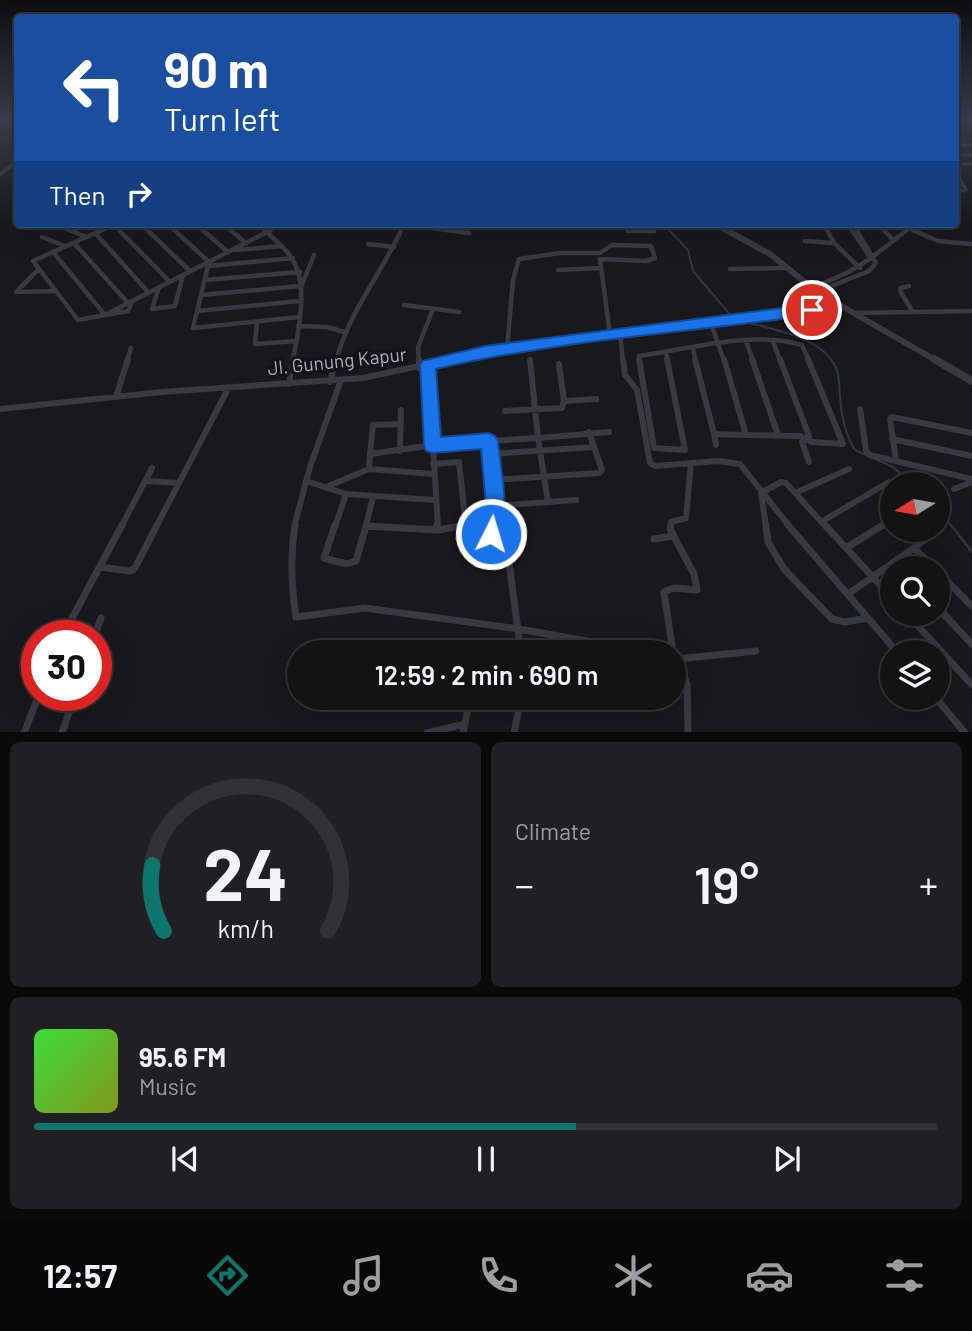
<!DOCTYPE html>
<html lang="en">
<head>
<meta charset="utf-8">
<style>
  body { margin:0; font-family:Barlow,sans-serif; background:#202022; color:#f1f3f6; height:100vh; display:flex; flex-direction:column; font-size:26px; white-space:nowrap }
  * { box-sizing:border-box; margin:0 }
  p { font-size:23px; color:#9d9ea0 }
  .icon { flex:none; width:38px; height:38px; fill:none; stroke:currentColor; stroke-width:2; stroke-linecap:round; stroke-linejoin:round }
  .map { position:relative; height:732px; overflow:hidden }
  .details { display:flex; flex-direction:column; gap:10px; padding:10px; background:#0a0a0b; flex:1 }
  .details>* { flex:none }
  .banner { position:absolute; left:14px; top:14px; width:945px; height:214px; border-radius:7px; box-shadow:0 7px 28px #0002,0 0 0 2px #323234; background:#1a4fa0; color:#fff; overflow:hidden }
  .needle { width:46px; rotate:259deg }
  .fabs { position:absolute; left:880px; top:472px; display:grid; gap:14px }
  .fabs a { display:grid; place-items:center; width:70px; height:70px; border-radius:50%; background:#131314; box-shadow:0 7px 28px #0002,0 0 0 2px #323234; font-size:35px }
  .speed { position:absolute; left:21px; top:620px; display:flex; gap:14px; font-size:35px; font-weight:700; text-align:center }
  .speed>* { display:grid; place-content:center; width:91px; height:91px; border-radius:50%; background:#131314; box-shadow:0 7px 28px #0002,0 0 0 2px #323234; line-height:1 }
  .speed .limit { border:10px solid #d22; background:#fff; color:#111 }
  .pin { position:absolute; display:grid; place-items:center; width:60px; height:60px; color:#fff; margin:-30px; border:4px solid #fff; border-radius:50%; box-shadow:0 2px 7px #0007 }
  .me { position:absolute; width:77px; margin:-38px; rotate:5deg; stroke-linejoin:round; filter:drop-shadow(0 0 5px #0008) }
  .turn { display:flex; align-items:center; gap:24px; height:147px; padding:0 35px; font-size:32px }
  .turn .icon { width:91px; height:91px; stroke-width:2.5 }
  .turn b { display:block; font-size:49px; line-height:60px }
  .then { display:flex; align-items:center; height:66px; padding:0 35px; background:#0003; gap:14px; font-size:26px }
  .big { font-size:52px; font-weight:600; line-height:1.1 }
  .details .card { flex:1; display:flex; flex-direction:column; justify-content:center; gap:10px; min-width:0; padding:0 24px; border-radius:10px; background:#202022 }
  .details .dial { align-items:center; gap:0 }
  .dial svg { height:182px; overflow:visible; fill:none; stroke:#323234; stroke-width:7; stroke-linecap:round; text-anchor:middle }
  .dial text { fill:#f1f3f6; stroke:none }
  .song { display:flex; align-items:center; gap:21px }
  .cover { width:84px; height:84px; border-radius:10px; background:linear-gradient(135deg,hsl(120 70% 55%),hsl(70 70% 35%)) }
  .played { height:7px; border-radius:4px; background:linear-gradient(90deg,#0f766e 60%,#323234 60%) }
  .keys { display:flex; justify-content:space-around; direction:ltr }
  .heat { display:flex; justify-content:space-between; align-items:center; font-size:38px; direction:ltr }
  .details .tiles { flex:1; display:grid; gap:10px; grid-template-columns:1fr 1fr }
  .card:last-child { grid-column:span 2 }
  .trip { position:absolute; left:287px; top:640px; width:399px; height:70px; border-radius:35px; background:#131314; box-shadow:0 7px 28px #0002,0 0 0 2px #323234; font-weight:600; line-height:70px; text-align:center }
  .dock { display:flex; height:112px; justify-content:space-around; align-items:center; background:#080808; color:#9d9ea0 }
  .dock .icon { width:49px; height:49px }
  .dock .selected { color:#0f766e }
  .dock b { font-size:32px; color:#f1f3f6 }
  .map>svg:first-child { display:block }
  .lines { fill:none; stroke-linecap:round; stroke-linejoin:round }
  .stream-far1 { stroke:#2e3840; stroke-width:2 }
  .stream { stroke:#2e3840; stroke-width:2.5 }
  .minor-far3 { stroke:#393a40; stroke-width:3.5 }
  .minor-far2 { stroke:#393a40; stroke-width:4.5 }
  .minor-far1 { stroke:#393a40; stroke-width:6 }
  .minor { stroke:#393a40; stroke-width:7 }
  .tertiary-far2 { stroke:#393a40; stroke-width:5 }
  .tertiary-far1 { stroke:#393a40; stroke-width:6 }
  .tertiary { stroke:#393a40; stroke-width:8 }
  .route { fill:#1a73e8; stroke:#114b97; stroke-width:2 }
  .labels { text-anchor:middle; stroke-width:7; stroke-linejoin:round; paint-order:stroke }
  .street-label { font-size:19px; fill:#abafbb; stroke:#141416 }
</style>
</head>
<body>
<div class="map">
<svg width="972" height="733" viewBox="0 0 972 733">
  <rect width="100%" height="100%" fill="#19191b"/>
  <g class="lines">
    <!-- stream-far1 -->
    <path class="stream-far1" d="M663 224 688 250 693 271 732 317
      M737 320C770 329 836 337 839 381 840 405 842 429 855 450L893 467 913 485
      M938 509 952 527"/>
    <!-- stream -->
    <path class="stream" d="M951 525 972 552"/>
    <!-- minor-far3 -->
    <path class="minor-far3" d="M956 146 972 145
      M956 151 959 155H972
      M963 164H972
      M956 173 966 190 956 192
      M0 174 18 161
      M55 224 63 227
      M141 224 145 227
      M168 224 172 227
      M196 224 200 227
      M224 224 228 227
      M258 224 262 227
      M404 224 428 227
      M527 224 531 227 553 224
      M627 224V227
      M800 224 850 227
      M824 224 826 227
      M848 224 850 227
      M853 224 855 227
      M879 224 882 227
      M905 224 907 227
      M927 224 929 226
      M114 225 116 227
      M108 227 115 224
      M272 227 275 224
      M403 227 404 224"/>
    <!-- minor-far2 -->
    <path class="minor-far2" d="M59 226 87 237
      M111 226 33 261 78 320 105 315 267 232
      M115 226 170 282
      M143 226 190 271
      M170 226 209 262
      M198 226 228 252
      M226 226 246 243
      M260 226C270 236 283 245 291 257 310 285 298 330 293 361
      M416 226 469 233
      M529 226H541
      M627 226 628 231H654
      M825 226 834 243 860 268
      M827 226 850 227
      M849 226 870 257
      M880 226 893 240
      M908 228 938 241 972 244
      M95 233 149 293
      M268 233 274 226
      M42 237 65 246
      M805 241 834 243
      M74 243 128 303
      M368 244 394 247
      M236 250 282 246
      M53 252 105 315 128 311 132 301
      M600 259 610 335
      M206 263 208 266 193 328 299 317
      M208 266 293 258
      M730 269 785 268
      M38 270 16 292 55 291
      M558 270 601 268
      M205 280 300 272
      M909 286 901 288 900 291 913 312
      M159 287 152 309 175 306 183 275
      M301 287 314 255
      M810 287C850 277 877 254 908 229L906 226
      M817 292 869 271 876 263 854 226
      M201 295 300 286
      M404 305 459 312
      M197 311 299 301
      M854 313 972 311
      M257 322 255 344 297 341
      M711 323 724 361
      M298 326 327 327 344 332
      M620 334 623 361
      M746 341 753 361
      M773 341 780 361
      M507 349 513 280 519 259 560 253H600L612 245 651 246 655 258 646 261 600 259
      M693 349 696 361
      M666 353 668 361
      M127 361 131 348
      M336 361C350 309 382 274 403 226
      M419 361 418 347 433 309
      M444 361 485 352 840 305
      M640 361 639 356C688 349 755 330 802 345L809 361"/>
    <!-- minor-far1 -->
    <path class="minor-far1" d="M419 359V368
      M623 359 625 375 637 390 650 463 655 466 718 461 740 464 790 527
      M639 359 654 448 685 450 667 359
      M695 359 714 434 746 435 724 359
      M752 359 778 435
      M780 359 809 436 802 442 809 462
      M530 360 538 438 609 432
      M559 364 564 401
      M428 365 433 445 489 441
      M330 382 336 359
      M289 384 293 359
      M116 397 128 359
      M0 409 162 392 363 378 452 359
      M860 409 866 451 870 455 972 479
      M505 411 562 408 564 401 596 399
      M714 434 716 445
      M746 435 800 436 812 442 843 444 808 359
      M892 439 972 456
      M400 451 401 410
      M370 454 373 425 401 424
      M491 454 594 447 589 432
      M896 461 890 419 892 417 972 433
      M433 464 459 462 466 527
      M369 469 370 454 433 445 438 527
      M492 480 599 473 602 470 594 447
      M146 481 179 483
      M306 481 346 494 335 527
      M326 487 369 469 433 474
      M954 489 972 482
      M795 493 849 469
      M346 494 434 500
      M495 506 576 500
      M821 522 889 482
      M366 526 373 497
      M121 527 152 468
      M156 527 229 387
      M294 527 310 467 341 380
      M366 527H379
      M492 527 495 506 489 441 538 438 548 502
      M670 527 671 522 686 518 691 463
      M766 527 761 493 781 482 786 483 826 527
      M880 527 892 519"/>
    <!-- minor -->
    <path class="minor" d="M295 525C290 557 291 585 296 617L365 608 519 629 620 647 637 653
      M335 525 324 558 346 564 356 561 366 526 438 530 466 525
      M437 525 438 530
      M671 525 670 529 694 574 697 590 674 588 664 592 673 653
      M766 525 768 542 784 569 832 619 845 622 868 618
      M788 525 898 653
      M825 525 892 598
      M491 534 492 525
      M654 539 673 536
      M846 548 883 525
      M914 548 936 530
      M509 563 521 653
      M100 567 130 571 135 568 157 525
      M938 572 972 606
      M848 594 914 548 935 569
      M938 608 972 644
      M907 614 972 685
      M63 635 122 525
      M63 635 96 632
      M95 635 101 618
      M676 658 687 684 688 733
      M677 659 756 651
      M936 698 965 733
      M24 733 39 695
      M62 733 75 695
      M427 733 465 724
      M463 733 470 698
      M514 733 521 698"/>
    <!-- tertiary-far2 -->
    <path class="tertiary-far2" d="M716 224 722 227"/>
    <!-- tertiary-far1 -->
    <path class="tertiary-far1" d="M719 226 770 254 817 292 937 361"/>
    <!-- tertiary -->
    <path class="tertiary" d="M934 359 972 381"/>
  </g>
  <!-- sky -->
  <linearGradient id="sky" x2="0" y2="1"><stop stop-color="#0e0e0f"/><stop offset="0.54" stop-color="#383e4a"/><stop offset="1" stop-color="#383e4a" stop-opacity="0"/></linearGradient>
  <rect width="972" height="222" fill="url(#sky)"/>
  <!-- route -->
  <path class="route" d="M812 304 819 310 812 315C687 333 559 340 436 369L441 437 489 433 495 436 498 441C501 473 511 511 498 541L491 544 484 541 481 534 486 506 481 449 433 453 426 451 424 445 420 365 422 361 485 346Z"/>
  <g class="labels">
    <!-- street labels -->
    <g class="street-label">
      <text transform="translate(337 361) rotate(-6)" y="7">Jl. Gunung Kapur</text>
    </g>
  </g>
</svg>
<div class="fabs">
<a><svg class="needle" viewBox="-14 -14 28 28"><path d="M0-13l5 13h-10z" fill="#e53935"/><path d="M0 13l5-13h-10z" fill="#9d9ea0"/></svg></a>
<a><svg class="icon" aria-label="search" viewBox="0 0 24 24"><circle cx="10" cy="10" r="6"/><path d="M15 15l6 6"/></svg></a>
<a><svg class="icon" aria-label="layers" viewBox="0 0 24 24"><path d="M12 4l9 5-9 5-9-5zM3 14l9 5 9-5"/></svg></a>
</div>
<div class="speed"><div class="limit">30</div></div>
<div class="pin" style="left:812px;top:310px;background:#d93025"><svg class="icon" aria-label="arrive" viewBox="0 0 24 24"><path d="M6 21V4h12l-3 4 3 4H6"/></svg></div>
<svg class="me" style="left:491px;top:534px" viewBox="-20 -20 40 40"><circle r="17" fill="#1a73e8" stroke="#fff" stroke-width="3"/><path d="M0-11L8 9 0 5-8 9z" fill="#fff"/></svg>
<div class="trip">12:59 · 2 min · 690 m</div>
<div class="banner">
<div class="turn"><svg class="icon" aria-label="left" viewBox="0 0 24 24"><path d="M17 20v-9H6M10 6l-5 5 5 5"/></svg><div><b>90 m</b>Turn left</div></div>
<div class="then">Then<svg class="icon" aria-label="right" viewBox="0 0 24 24"><path d="M7 20v-9h11M14 6l5 5-5 5"/></svg></div>
</div>
</div>
<section class="details">
<div class="tiles">
<div class="card dial"><svg viewBox="0 0 100 80">
<path d="M14 69A42 42 0 1 1 86 69"/>
<path d="M14 69A42 42 0 0 1 9 40" stroke="#0f766e"/>
<text x="50" y="56" font-size="32" font-weight="700">24</text>
<text x="50" y="72" font-size="11">km/h</text>
</svg></div>
<div class="card"><p>Climate</p>
<div class="heat"><a>−</a><b class="big">19°</b><a>+</a></div>
</div>
<div class="card">
<div class="song"><i class="cover"></i><div><b>95.6 FM</b><p>Music</p></div></div>
<div class="played"></div>
<div class="keys"><svg class="icon" aria-label="previous" viewBox="0 0 24 24"><path d="M18 5L8 12l10 7zM5 5v14"/></svg><svg class="icon" aria-label="pause" viewBox="0 0 24 24"><path d="M8 5v14M16 5v14"/></svg><svg class="icon" aria-label="next" viewBox="0 0 24 24"><path d="M6 5l10 7-10 7zM19 5v14"/></svg></div>
</div>
</div>
</section>
<nav class="dock">
<b>12:57</b>
<svg class="icon selected" aria-label="directions" viewBox="0 0 24 24"><path d="M12 3l9 9-9 9-9-9zM9 14v-3h6M13 9l2 2-2 2"/></svg>
<svg class="icon" aria-label="music" viewBox="0 0 24 24"><path d="M9 18V5l10-2v13"/><circle cx="6" cy="18" r="3"/><circle cx="16" cy="16" r="3"/></svg>
<svg class="icon" aria-label="phone" viewBox="0 0 24 24"><path d="M5 4h4l2 5-3 2q2 4 5 5l2-3 5 2v4C11 20 4 13 5 4z"/></svg>
<svg class="icon" aria-label="climate" viewBox="0 0 24 24"><path d="M12 3v18M4 7l16 10M4 17L20 7"/></svg>
<svg class="icon" aria-label="car" viewBox="0 0 24 24"><path d="M5 17H2v-5l4-1 3-4h7l3 4 3 1v5h-3M9 17h6M6 11h13"/><circle cx="7" cy="17" r="2"/><circle cx="17" cy="17" r="2"/></svg>
<svg class="icon" aria-label="filters" viewBox="0 0 24 24"><path d="M4 7h16M4 17h16"/><circle cx="9" cy="7" r="2"/><circle cx="15" cy="17" r="2"/></svg>
</nav>
</body>
</html>
